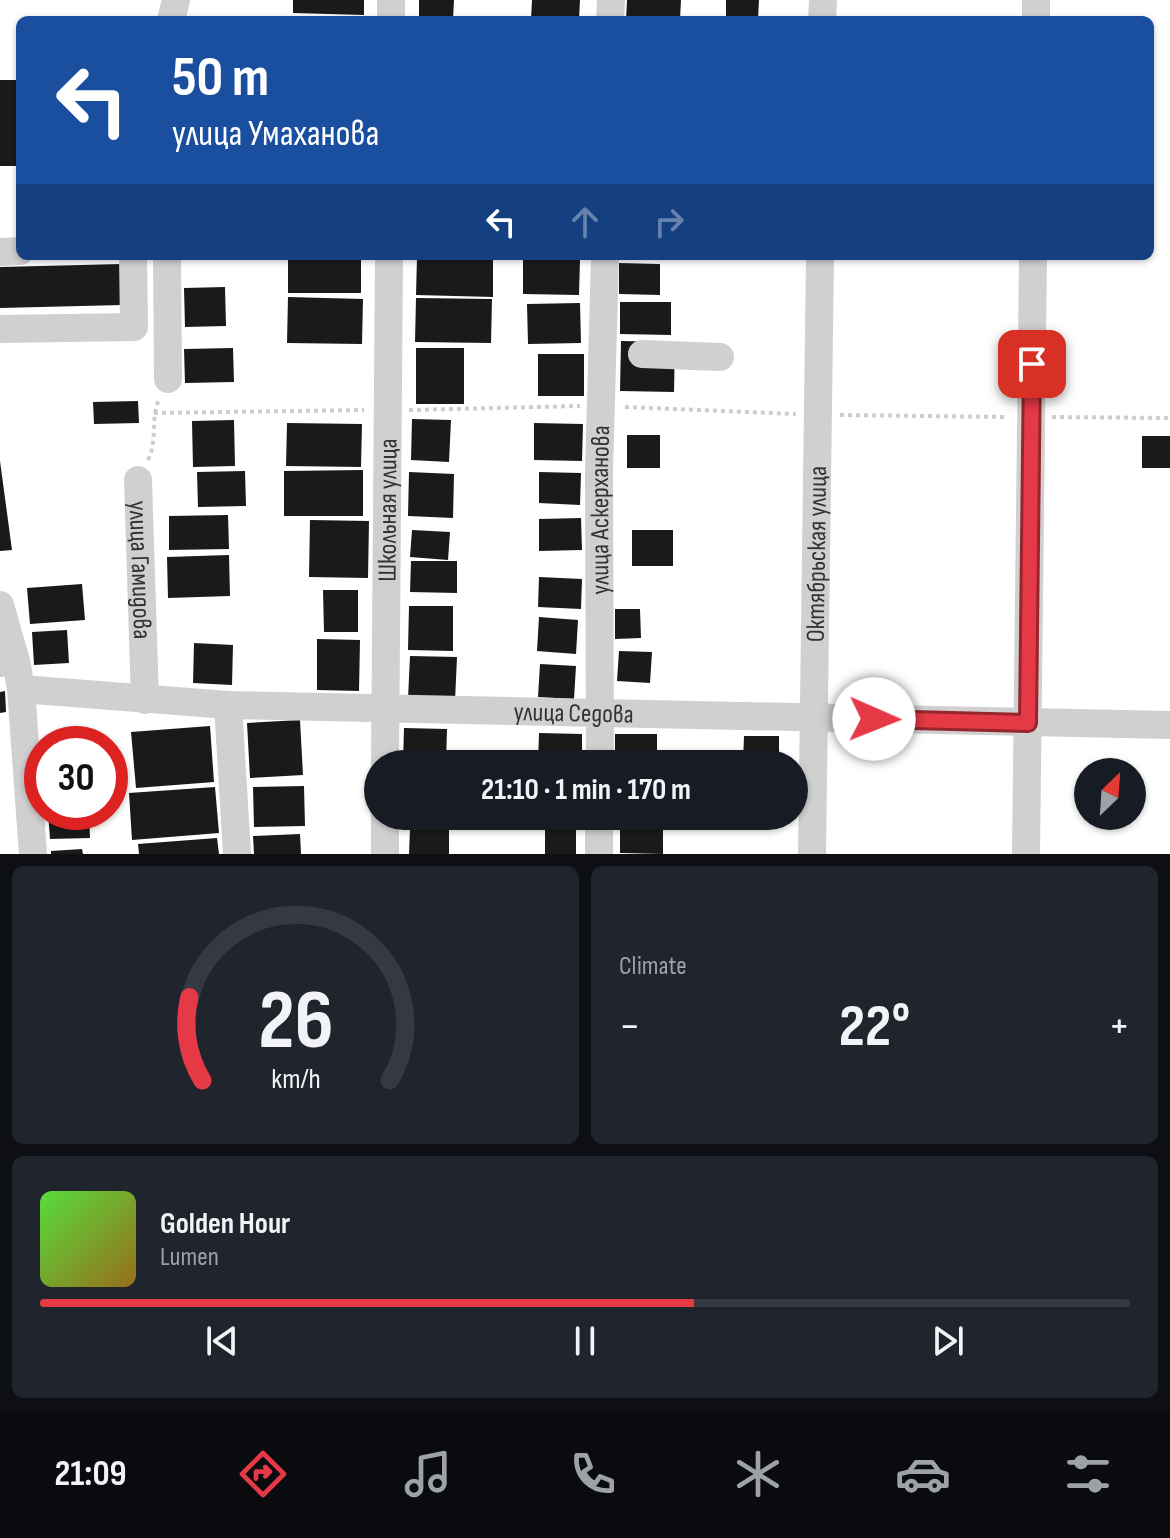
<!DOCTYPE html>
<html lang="en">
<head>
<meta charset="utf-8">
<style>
  body { margin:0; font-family:"Sofia Sans Condensed",sans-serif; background:#20242c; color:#f1f3f6; height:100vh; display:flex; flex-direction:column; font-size:30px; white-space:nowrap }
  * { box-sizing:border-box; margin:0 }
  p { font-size:26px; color:#9ea1a6 }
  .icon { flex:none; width:44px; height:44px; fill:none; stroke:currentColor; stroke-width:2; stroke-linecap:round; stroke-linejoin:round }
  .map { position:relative; height:854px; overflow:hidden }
  .drawer { display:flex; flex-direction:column; gap:12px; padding:12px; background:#0d0f14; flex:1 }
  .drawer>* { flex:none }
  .guide { position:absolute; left:16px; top:16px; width:1138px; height:244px; border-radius:12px; box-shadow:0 2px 6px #0004; background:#1a4fa0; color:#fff; overflow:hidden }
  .needle { width:52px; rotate:25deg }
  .controls { position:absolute; left:1074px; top:758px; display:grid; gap:16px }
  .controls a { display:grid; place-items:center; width:72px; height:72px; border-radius:50%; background:#171b24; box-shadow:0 2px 6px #0004; font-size:40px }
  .speed { position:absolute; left:24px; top:726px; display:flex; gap:16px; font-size:40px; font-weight:700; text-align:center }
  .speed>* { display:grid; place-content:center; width:104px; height:104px; border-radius:50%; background:#171b24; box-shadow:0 2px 6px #0004; line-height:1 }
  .speed .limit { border:12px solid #d22; background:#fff; color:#111 }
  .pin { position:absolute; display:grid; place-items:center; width:68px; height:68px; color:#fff; margin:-34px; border-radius:16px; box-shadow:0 4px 12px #0006 }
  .me { position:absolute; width:88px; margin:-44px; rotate:91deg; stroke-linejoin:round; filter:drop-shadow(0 0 6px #0008) }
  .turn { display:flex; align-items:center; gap:28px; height:168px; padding:0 24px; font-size:36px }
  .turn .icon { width:104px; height:104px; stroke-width:2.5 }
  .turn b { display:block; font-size:56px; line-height:68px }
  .lanes { display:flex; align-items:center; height:76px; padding:0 24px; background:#0003; justify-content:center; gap:40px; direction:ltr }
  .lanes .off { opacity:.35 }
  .big { font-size:60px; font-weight:700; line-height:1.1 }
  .drawer .widget { flex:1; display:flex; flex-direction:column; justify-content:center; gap:12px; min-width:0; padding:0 28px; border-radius:12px; background:#20242c }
  .drawer .dial { align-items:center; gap:0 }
  .dial svg { height:208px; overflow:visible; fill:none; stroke:#363941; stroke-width:7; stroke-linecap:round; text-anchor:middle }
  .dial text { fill:#f1f3f6; stroke:none }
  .song { display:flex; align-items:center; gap:24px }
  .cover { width:96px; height:96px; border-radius:12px; background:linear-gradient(135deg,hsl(110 70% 55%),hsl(40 70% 35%)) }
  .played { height:8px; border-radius:4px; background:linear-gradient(90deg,#e63946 60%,#363941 60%) }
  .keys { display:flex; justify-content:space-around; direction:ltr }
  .heat { display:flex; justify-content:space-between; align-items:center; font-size:44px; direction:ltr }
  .drawer .tiles { flex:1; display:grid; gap:12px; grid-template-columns:1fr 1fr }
  .widget:last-child { grid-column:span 2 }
  .trip { position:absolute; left:364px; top:750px; width:444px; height:80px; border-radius:40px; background:#171b24; box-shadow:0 2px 6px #0004; font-weight:700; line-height:80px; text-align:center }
  .tabs { display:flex; height:128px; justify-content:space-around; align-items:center; background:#090b0e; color:#9ea1a6 }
  .tabs .icon { width:56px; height:56px }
  .tabs .on { color:#e63946 }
  .tabs b { font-size:36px; color:#f1f3f6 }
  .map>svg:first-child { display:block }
  .building { fill:#1a1a1a }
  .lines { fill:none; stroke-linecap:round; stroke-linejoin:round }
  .path { stroke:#cdcdcd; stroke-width:4; stroke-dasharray:4 4; stroke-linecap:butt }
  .minor { stroke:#d0d0d0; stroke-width:28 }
  .route-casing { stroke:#96252e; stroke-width:20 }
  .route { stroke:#e63946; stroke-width:14 }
  .labels { text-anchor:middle; stroke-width:8; stroke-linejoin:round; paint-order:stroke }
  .street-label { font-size:26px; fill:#333; stroke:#fff }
</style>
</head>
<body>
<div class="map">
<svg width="1170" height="854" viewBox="0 0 1170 854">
  <rect width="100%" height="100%" fill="#fff"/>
  <!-- building -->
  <path class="building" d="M293 0H364V15L293 13Z
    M419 0H454L453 20H419Z
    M532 0H580L579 20H531Z
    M627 0H681L680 20H626Z
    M726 0H759L758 20H726Z
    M0 80H20V166H0Z
    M288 256H361V293H288Z
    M417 257 493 259V297L416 295Z
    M523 259 580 260 579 295 523 294Z
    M619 263 660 264V295L619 294Z
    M121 264 122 305 0 308V267Z
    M225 287 226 326 185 327 184 288Z
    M288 297 363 299 362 344 287 343Z
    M416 298 492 299 491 343 415 342Z
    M620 302H671V335L620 334Z
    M580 303 581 343 528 344 527 304Z
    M621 341 675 342 674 392 620 391Z
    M233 348 234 382 185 383 184 349Z
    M416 348H464V404H416Z
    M538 354H584V396H538Z
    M138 401 139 423 94 424 93 402Z
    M412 419 451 420 449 462 411 460Z
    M234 420 235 466 193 467 192 421Z
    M287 423 362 424 361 467 286 466Z
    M534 423 583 424 582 461 534 460Z
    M627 435H660V468H627Z
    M1142 436H1170V468H1142Z
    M0 461 12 550 0 551Z
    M363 470V516H284V471Z
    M245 471 246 506 198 507 197 472Z
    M409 472 454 474 453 518 408 516Z
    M539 472 581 473 580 505 539 503Z
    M228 515 229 549 169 550V516Z
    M581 518 582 550 539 551V519Z
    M310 520 369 521 368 578 309 577Z
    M412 530 450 532 448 560 410 557Z
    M632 530H673V566H632Z
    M229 555 230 596 168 598 167 557Z
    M411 561H457V593L410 592Z
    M539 577 582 579 581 609 538 607Z
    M82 584 85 620 30 624 27 588Z
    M323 590H358V632H324Z
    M409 606H453V651L408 650Z
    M615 609H640L641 638 615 639Z
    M539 617 578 620 576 654 537 651Z
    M67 630 69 663 34 665 32 632Z
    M317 639 360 640 359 691 317 690Z
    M194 643 233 645 232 685 193 683Z
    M619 651 652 652 650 683 617 681Z
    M410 656 457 657 455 701 408 699Z
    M540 664 576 666 574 699 538 697Z
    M5 691 6 712 0 713V692Z
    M300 720 303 775 250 778 247 723Z
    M210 726 214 782 136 788 131 732Z
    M404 728 447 729 446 764H403Z
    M539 733 582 734V764H538Z
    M615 734H657V764H615Z
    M744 736H779V762H743Z
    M304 786 305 826 254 827 253 787Z
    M215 787 219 833 132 840 129 793Z
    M48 812H89L90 838 50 839Z
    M408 816H448V820L408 819Z
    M632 816H665V824H632Z
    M545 825H576V854H545Z
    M410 828 449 829V854H409Z
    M620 829H663V854L620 853Z
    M300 834 301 854H254L253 836Z
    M217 838 219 854H139L138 844Z
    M82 849 83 854H51V851Z"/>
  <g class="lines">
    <!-- path -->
    <path class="path" d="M625 407 796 414
      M409 410 580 406
      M154 413 364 410
      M840 415 1008 417
      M1052 417 1170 418
      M148 460C158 440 150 420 159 399"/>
    <!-- minor -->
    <g class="minor">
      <path d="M171 20 176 0"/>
      <path d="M391 20V0"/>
      <path d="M610 20 611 0"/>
      <path d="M822 20 823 0"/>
      <path d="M1036 20V0"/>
      <path d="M0 252 20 251"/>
      <path d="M167 256 168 379"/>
      <path d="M0 329 134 327 133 256"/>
      <path d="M642 354 720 357"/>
      <path id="s1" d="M138 480 145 700"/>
      <path d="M0 605 16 661"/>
      <path id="s2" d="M0 663 16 661 21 689 228 705 1170 725"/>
      <path d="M21 689 33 854"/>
      <path d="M228 705 237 854"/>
      <path id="s3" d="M385 764 389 256"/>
      <path id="s4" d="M600 764 599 471 605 256"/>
      <path d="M385 854V816"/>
      <path d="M599 854V816"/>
      <path id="s5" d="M812 854 820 256"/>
      <path d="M1026 854 1033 256"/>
    </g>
  </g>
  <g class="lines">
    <defs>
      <path id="route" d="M874 719 1028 723 1032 364"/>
    </defs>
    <!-- route casing -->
    <use href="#route" class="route-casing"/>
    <!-- route -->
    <use href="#route" class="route"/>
  </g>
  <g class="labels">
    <!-- street labels -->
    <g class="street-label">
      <text dy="9" stroke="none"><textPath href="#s3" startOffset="254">Школьная улица</textPath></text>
      <text dy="9" stroke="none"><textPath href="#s4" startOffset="254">улица Аскерханова</textPath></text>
      <text dy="9" stroke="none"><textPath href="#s5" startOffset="300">Октябрьская улица</textPath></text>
      <text dy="9" stroke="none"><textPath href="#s1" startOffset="90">улица Гамидова</textPath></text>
      <text dy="9" stroke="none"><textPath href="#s2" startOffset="598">улица Седова</textPath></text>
    </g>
  </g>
</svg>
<div class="controls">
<a><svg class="needle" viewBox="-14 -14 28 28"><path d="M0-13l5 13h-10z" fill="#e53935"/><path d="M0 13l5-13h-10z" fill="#9ea1a6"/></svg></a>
</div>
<div class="speed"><div class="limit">30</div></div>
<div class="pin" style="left:1032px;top:364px;background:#d93025"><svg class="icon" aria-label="arrive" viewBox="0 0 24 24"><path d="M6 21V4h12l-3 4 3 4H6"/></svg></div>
<svg class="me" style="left:874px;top:719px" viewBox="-20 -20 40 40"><circle r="19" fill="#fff"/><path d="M0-13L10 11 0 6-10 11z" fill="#e63946"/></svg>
<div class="trip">21:10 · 1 min · 170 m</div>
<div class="guide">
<div class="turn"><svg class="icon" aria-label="left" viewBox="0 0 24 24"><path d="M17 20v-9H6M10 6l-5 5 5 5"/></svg><div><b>50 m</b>улица Умаханова</div></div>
<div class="lanes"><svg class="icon" aria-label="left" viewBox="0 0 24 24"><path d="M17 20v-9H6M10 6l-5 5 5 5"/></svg><svg class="icon off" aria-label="ahead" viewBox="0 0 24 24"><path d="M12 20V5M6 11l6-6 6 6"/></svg><svg class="icon off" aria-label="right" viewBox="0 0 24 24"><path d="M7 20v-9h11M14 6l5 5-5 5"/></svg></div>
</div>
</div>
<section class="drawer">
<div class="tiles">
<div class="widget dial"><svg viewBox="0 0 100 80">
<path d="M14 69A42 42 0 1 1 86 69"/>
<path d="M14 69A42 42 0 0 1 9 37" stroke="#e63946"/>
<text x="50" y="56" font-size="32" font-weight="700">26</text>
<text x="50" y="72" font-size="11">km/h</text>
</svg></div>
<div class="widget"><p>Climate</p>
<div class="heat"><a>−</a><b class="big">22°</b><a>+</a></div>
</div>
<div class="widget">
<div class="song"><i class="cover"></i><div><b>Golden Hour</b><p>Lumen</p></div></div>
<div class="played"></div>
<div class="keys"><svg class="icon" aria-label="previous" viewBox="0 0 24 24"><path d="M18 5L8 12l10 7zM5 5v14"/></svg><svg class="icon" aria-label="pause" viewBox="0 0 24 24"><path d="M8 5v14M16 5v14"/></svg><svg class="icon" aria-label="next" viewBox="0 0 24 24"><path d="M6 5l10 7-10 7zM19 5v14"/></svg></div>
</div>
</div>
</section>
<nav class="tabs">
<b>21:09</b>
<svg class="icon on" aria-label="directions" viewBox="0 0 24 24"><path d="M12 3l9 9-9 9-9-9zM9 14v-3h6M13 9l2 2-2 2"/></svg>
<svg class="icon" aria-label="music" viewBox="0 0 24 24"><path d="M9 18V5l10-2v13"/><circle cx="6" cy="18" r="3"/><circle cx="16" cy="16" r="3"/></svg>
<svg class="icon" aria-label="phone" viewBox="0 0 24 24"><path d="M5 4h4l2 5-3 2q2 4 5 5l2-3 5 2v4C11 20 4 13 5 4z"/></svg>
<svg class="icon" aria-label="climate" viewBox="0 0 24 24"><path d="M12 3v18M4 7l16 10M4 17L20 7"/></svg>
<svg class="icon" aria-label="car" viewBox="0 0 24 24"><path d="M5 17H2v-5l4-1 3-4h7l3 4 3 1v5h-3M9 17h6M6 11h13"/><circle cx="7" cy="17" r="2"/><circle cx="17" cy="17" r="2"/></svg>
<svg class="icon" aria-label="filters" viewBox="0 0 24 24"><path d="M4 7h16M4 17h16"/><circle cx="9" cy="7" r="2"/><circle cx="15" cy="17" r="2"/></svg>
</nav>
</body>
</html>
